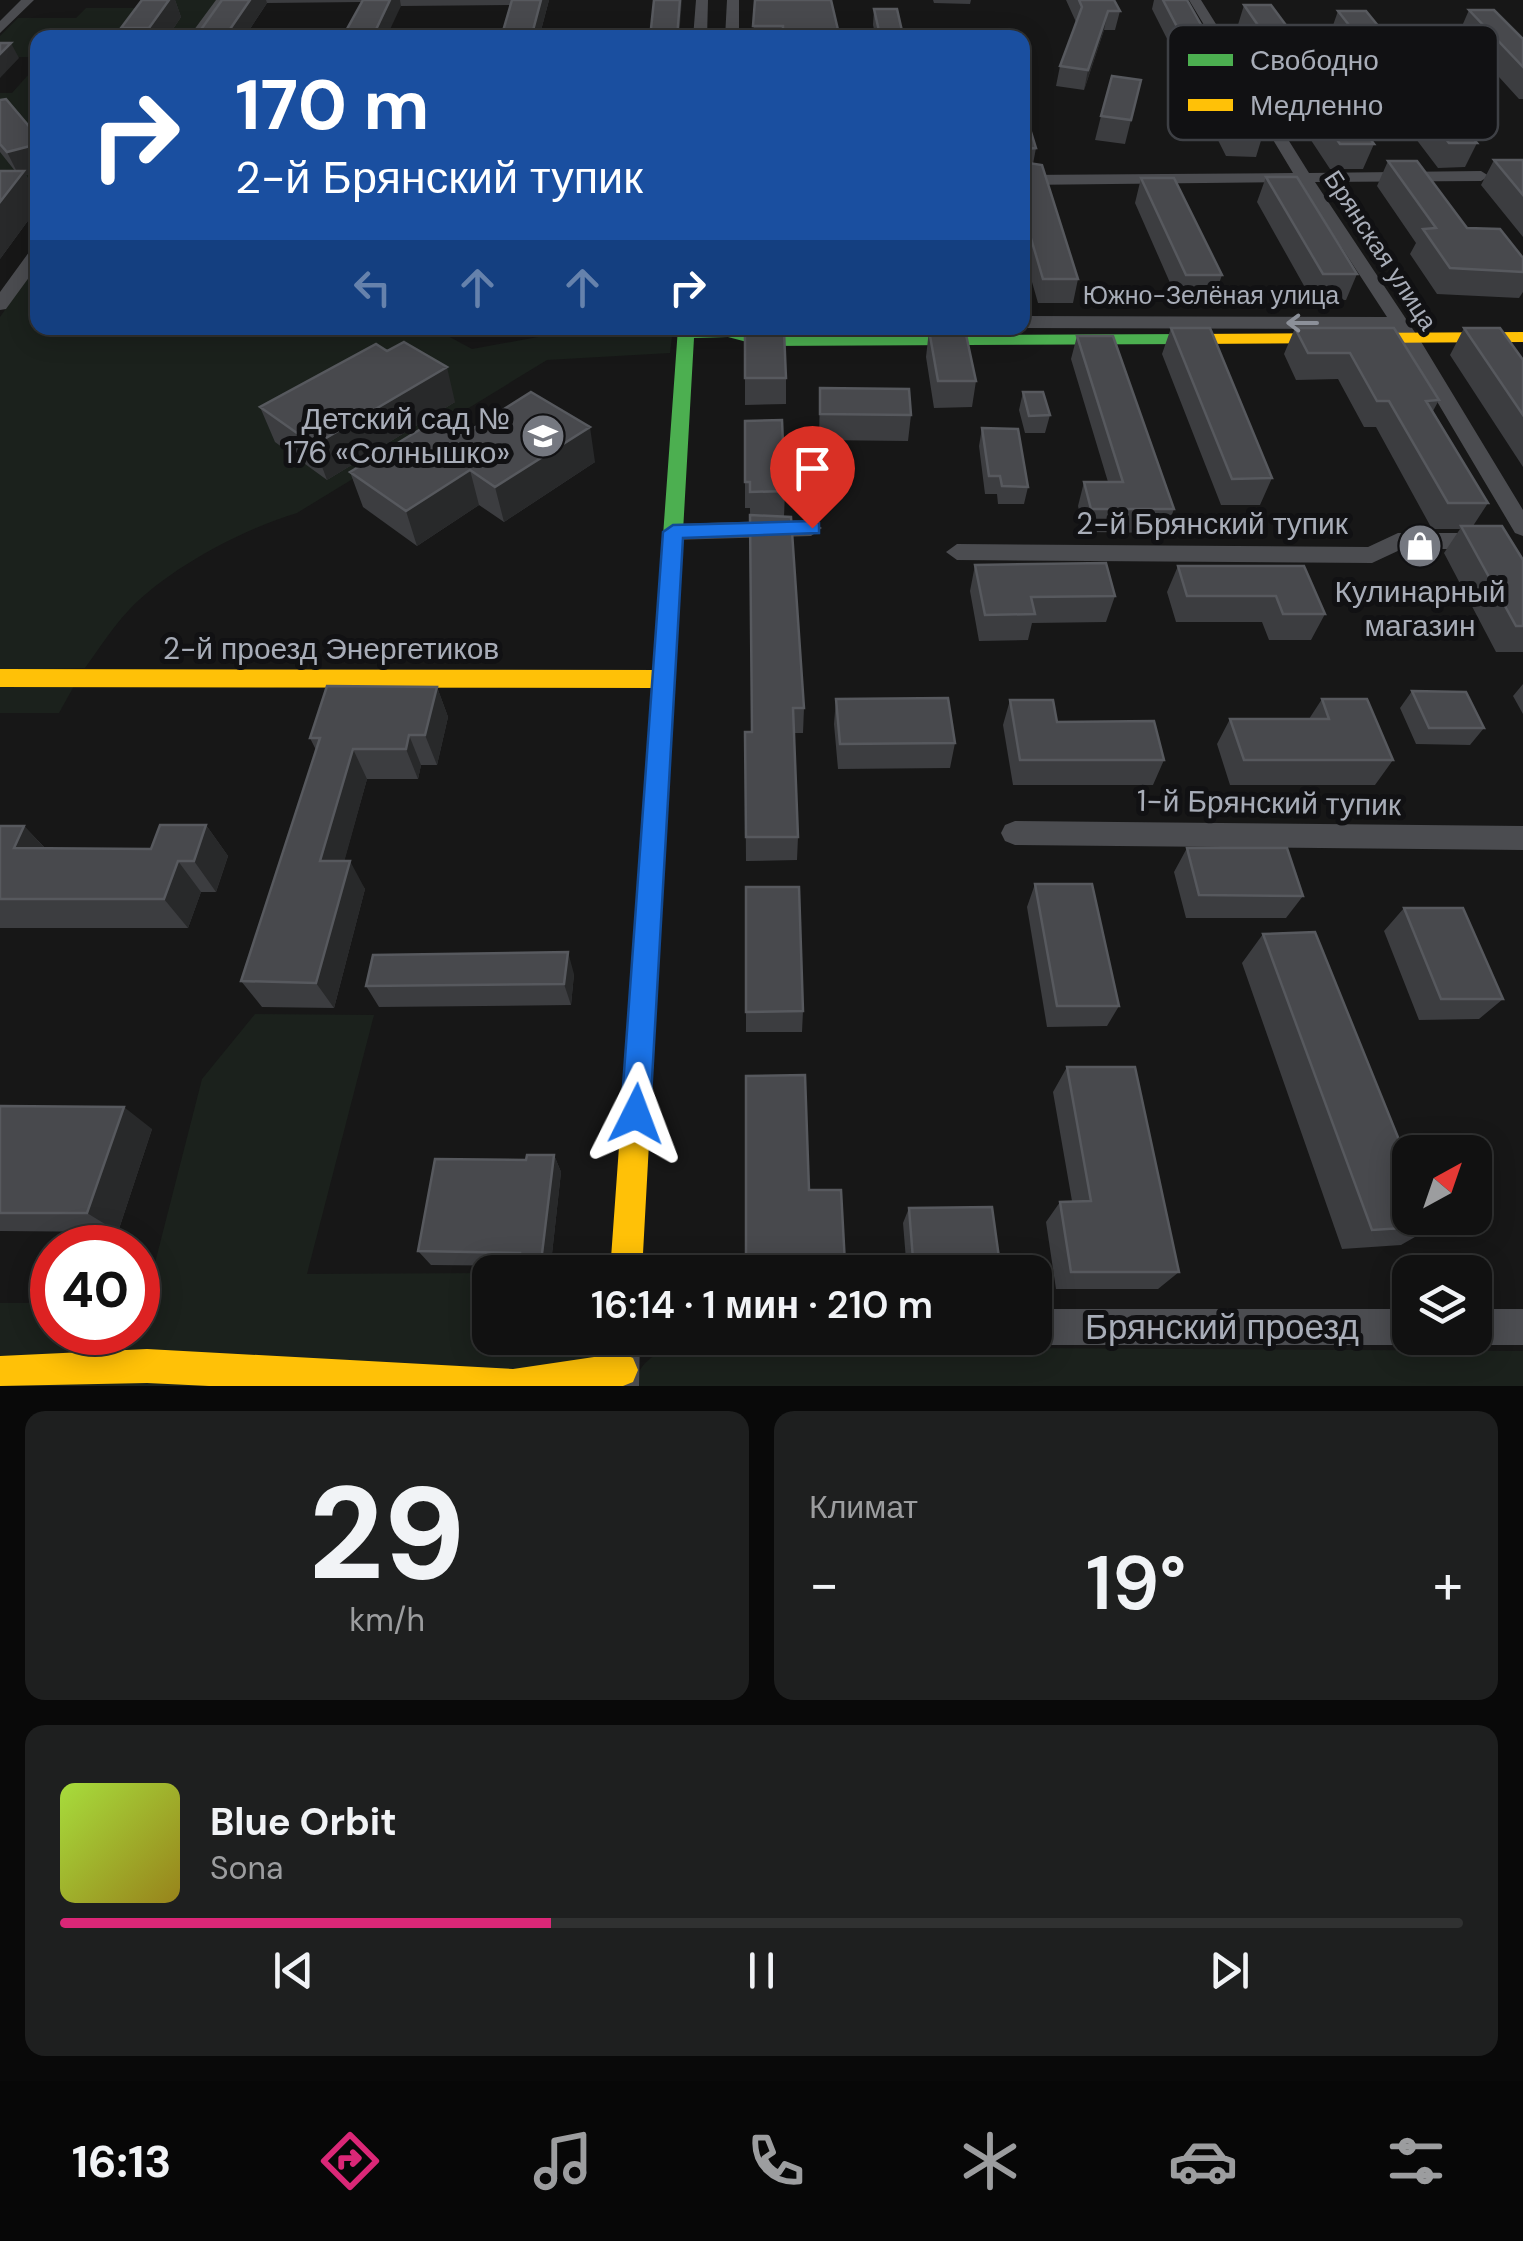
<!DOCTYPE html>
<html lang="ru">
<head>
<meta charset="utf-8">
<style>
  body { margin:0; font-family:"DM Sans",sans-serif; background:#1e1f1f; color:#f1f3f6; height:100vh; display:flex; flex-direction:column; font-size:38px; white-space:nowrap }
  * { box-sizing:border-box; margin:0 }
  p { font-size:32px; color:#9c9d9f }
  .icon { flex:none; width:55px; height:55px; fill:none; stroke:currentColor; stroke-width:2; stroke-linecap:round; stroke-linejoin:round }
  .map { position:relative; height:1386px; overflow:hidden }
  .details { display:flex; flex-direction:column; gap:25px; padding:25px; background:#090909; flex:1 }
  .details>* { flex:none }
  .top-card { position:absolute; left:30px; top:30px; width:1000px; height:305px; border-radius:20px; box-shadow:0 5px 25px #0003,0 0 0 2px #303131; background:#1a4fa0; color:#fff; overflow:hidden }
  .needle { width:65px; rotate:40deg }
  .controls { position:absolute; left:1392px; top:1135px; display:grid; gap:20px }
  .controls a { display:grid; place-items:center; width:100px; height:100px; border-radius:20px; background:#111; box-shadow:0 5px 25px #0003,0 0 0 2px #303131; font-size:50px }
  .speed { position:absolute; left:30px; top:1225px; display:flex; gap:20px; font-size:50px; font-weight:700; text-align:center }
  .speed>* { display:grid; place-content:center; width:130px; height:130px; border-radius:50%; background:#111; box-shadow:0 5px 25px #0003,0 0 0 2px #303131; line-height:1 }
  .speed .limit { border:15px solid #d22; background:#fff; color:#111 }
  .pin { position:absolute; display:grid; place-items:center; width:85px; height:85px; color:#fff; margin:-102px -42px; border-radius:50% 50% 50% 0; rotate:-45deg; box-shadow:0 0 10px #0007 }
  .pin .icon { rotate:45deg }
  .me { position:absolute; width:110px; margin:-55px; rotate:3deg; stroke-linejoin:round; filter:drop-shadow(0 0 8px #0008) }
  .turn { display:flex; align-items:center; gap:35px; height:210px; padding:0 40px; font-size:45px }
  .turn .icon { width:130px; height:130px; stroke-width:2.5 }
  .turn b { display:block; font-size:70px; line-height:85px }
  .lanes { display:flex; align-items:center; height:95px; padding:0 40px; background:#0003; justify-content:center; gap:50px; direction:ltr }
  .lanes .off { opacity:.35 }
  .big { font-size:75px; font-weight:600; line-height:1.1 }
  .details .card { flex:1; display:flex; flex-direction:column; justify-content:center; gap:15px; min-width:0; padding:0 35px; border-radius:20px; background:#1e1f1f }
  .details .dial { align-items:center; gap:0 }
  .dial b { font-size:130px; line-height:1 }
  .song { display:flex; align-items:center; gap:30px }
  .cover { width:120px; height:120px; border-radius:15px; background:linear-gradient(135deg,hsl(80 70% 55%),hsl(50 70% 35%)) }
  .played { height:10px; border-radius:5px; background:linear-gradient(90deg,#db2777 35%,#303131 35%) }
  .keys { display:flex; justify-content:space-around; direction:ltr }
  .heat { display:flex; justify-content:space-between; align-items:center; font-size:55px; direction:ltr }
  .details .tiles { flex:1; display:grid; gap:25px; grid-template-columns:1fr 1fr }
  .card:last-child { grid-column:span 2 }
  .trip { position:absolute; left:472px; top:1255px; width:580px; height:100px; border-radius:20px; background:#111; box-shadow:0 5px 25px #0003,0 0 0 2px #303131; font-weight:600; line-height:100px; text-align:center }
  .tabs { display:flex; height:160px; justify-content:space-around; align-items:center; background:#070707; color:#9c9d9f }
  .tabs .icon { width:70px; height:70px }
  .tabs .on { color:#db2777 }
  .tabs b { font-size:45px; color:#f1f3f6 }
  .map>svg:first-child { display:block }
  .green { fill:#1b211c }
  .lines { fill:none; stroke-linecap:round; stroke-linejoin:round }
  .street { fill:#4b4c50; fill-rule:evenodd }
  .fast { fill:#4caf50; fill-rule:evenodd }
  .slow { fill:#ffc107; fill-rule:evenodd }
  .wall { fill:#3c3d40 }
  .shaded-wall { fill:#28292a }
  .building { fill:#48494d; stroke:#57595e; stroke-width:2.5 }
  .oneway { stroke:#8c9099 }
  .route { fill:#1a73e8; stroke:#114b97; stroke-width:2.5 }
  .labels { text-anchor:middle; stroke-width:10; stroke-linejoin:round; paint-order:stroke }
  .far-street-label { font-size:25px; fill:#a8adb8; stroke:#111113 }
  .poi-label { font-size:30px; fill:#a8adb8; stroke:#111113; text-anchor:end }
  .street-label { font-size:30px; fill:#a8adb8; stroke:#111113 }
  .near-street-label { font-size:35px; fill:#a8adb8; stroke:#111113 }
  .key { fill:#111113; stroke:#3e4045; stroke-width:2.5 }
  .key-label { font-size:28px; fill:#a8adb8 }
</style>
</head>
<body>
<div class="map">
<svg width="1523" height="1386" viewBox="0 0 1523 1386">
  <rect width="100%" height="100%" fill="#171717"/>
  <!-- green -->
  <path class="green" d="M162 0H218L189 37 38 38 37 57H0V36L18 18H76L86 8H155Z
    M37 65V185H0V93H12Z
    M37 264 38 328H433L472 349 587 328H673L670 353 547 360 297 513C243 529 167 569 128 611 112 628 99 649 85 668L0 670V317Z
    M0 686H74L59 713H0Z
    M255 1014 374 1015 307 1274 490 1273V1338H592V1386H0V1303H52V1332H138V1303L145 1302 202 1079Z
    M673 1346 1523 1351V1386H636C637 1363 654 1355 673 1346Z"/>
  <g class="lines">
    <!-- street -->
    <path class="street" d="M21 0H34L0 33V21Z
      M216 0H229L201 38H188Z
      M696 0H708L707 38H693Z
      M727 0H739V38H725Z
      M1189 0H1201L1309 173 1481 171 1489 176 1481 181 1315 182 1420 340 1523 510V536L1515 533 1394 329 1022 328V316L1387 317 1299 182 1022 185V175L1293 173Z
      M38 247V265L6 309 0 310V292L32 248Z
      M811 520 822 528 811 536 673 540 662 532 673 524Z
      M1398 533H1483L1494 541 1483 549H1402L1372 563 957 560 946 552 957 544 1368 547Z
      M1015 821 1523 826V850L1015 845 1005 841 1001 833 1005 825Z
      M1035 1309H1410V1338H1424L1410 1345H1035L1021 1338H1035Z
      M1475 1309H1523V1345H1475L1462 1340 1475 1338Z
      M604 1338H640L639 1386H601Z"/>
    <!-- fast -->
    <path class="fast" d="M678 328H731L762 336 1191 334 1199 339 1191 344 762 346 728 337 694 338 667 813 664 820 655 823 646 820 643 813Z"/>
    <!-- slow -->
    <path class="slow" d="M1523 332V342L1191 344 1183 339 1191 334Z
      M0 669 662 670 670 673 673 679 670 685 662 688 0 687Z
      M655 803 664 806 667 813 642 1272H610L643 813 646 806Z
      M147 1349 513 1369 621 1353 633 1358 638 1370 633 1382 623 1386H209L147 1383 0 1386V1356Z"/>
  </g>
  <!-- wall -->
  <path class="wall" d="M46 0H175L181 17 167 38H125L121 28 142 0Z
    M222 0H580H549L539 38H501L510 5 401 6 361 2 267 3 244 38H195Z
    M755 0 839 34 861 38H753Z
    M933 0H971L970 4 934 3Z
    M1066 0H1187L1263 134 1256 157 1226 156 1152 9 1154 0H1114L1120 11 1115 30H1104L1084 90 1056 86 1060 66 1076 22Z
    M1244 5 1374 144 1363 169H1330L1237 28Z
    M874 9 902 31V38H876L873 25Z
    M1469 10 1523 39V99H1519L1459 33Z
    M1338 11 1418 75 1413 86 1477 143 1465 167 1438 168 1394 110 1398 99H1379L1330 34Z
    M1141 80 1125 144 1095 140 1101 116Z
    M0 100 38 137V172L26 175 38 198V207L0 259 15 171 0 152Z
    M1022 132 1036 148 1033 164 1078 279 1073 303H1038L1022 247Z
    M1494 160H1523V237L1481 185Z
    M1388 161 1467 228 1523 258V292L1519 298 1437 294 1410 254 1416 243 1377 186Z
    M1266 177 1357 274 1346 300H1312L1257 202Z
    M1141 178 1222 275 1213 301H1178L1135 203Z
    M1171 328 1272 478 1260 505H1221L1162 354Z
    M1295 328H1394L1439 400 1433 411 1488 503 1473 526 1523 560V652H1496L1444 553 1460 529H1432L1376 427H1364L1338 379 1296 380 1284 354Z
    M1464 328 1523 360V467L1450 355Z
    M929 330 976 381 972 407 934 408 926 357Z
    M745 331 786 378V404L745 405Z
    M1077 336 1174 509 1165 533 1084 532 1078 506 1084 482H1108L1071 359Z
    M820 388 911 415 908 441 819 440Z
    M1023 392 1050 415 1045 433H1025L1019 410Z
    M455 402 327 480 275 442 260 407Z
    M745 421 785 491 784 517 804 708 803 733H794L798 837 797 860 746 861 745 732H752L750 508H745Z
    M474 428 595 462 504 522 479 505 417 546 363 507 350 472Z
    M982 428 1028 487 1024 504H998L997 494H985L979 446Z
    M975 565 1115 596 1106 622 1032 623 1028 640 979 641 970 591Z
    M1178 566H1304L1325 614 1311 640H1269L1262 622H1176L1167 592Z
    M1523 684V714L1513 696Z
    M437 687 448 717 437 765H421L418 779H367L344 861 365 889 334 1008 262 1007 241 981 316 750 310 738Z
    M1412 691 1484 728 1470 745 1416 744 1400 708Z
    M836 699 955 743 950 768 838 769 834 724Z
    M1322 699 1393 760 1375 785H1230L1217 744 1230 719H1309Z
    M1010 700 1057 722 1164 760 1153 785H1013L1003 725Z
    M206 825 228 856 216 892H201L188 928H0V899L24 826 45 848 151 849Z
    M1187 848 1303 896 1286 918H1186L1174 872Z
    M1035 884 1119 1006 1107 1026 1047 1027 1027 907Z
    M746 887 803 1011 802 1032H746Z
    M1404 908 1503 999 1479 1019 1419 1020 1384 931Z
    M1263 934 1434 1226 1401 1245 1342 1249 1242 963Z
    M574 974 571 1005 379 1007 366 986Z
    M1067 1067 1179 1272 1158 1289H1056L1046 1222 1060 1202 1072 1201 1053 1092Z
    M746 1076 809 1190 845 1264 843 1272H747Z
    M0 1106 152 1129 118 1232 0 1231Z
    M554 1155 561 1172 550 1272H527L523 1266 431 1265 418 1251 526 1160Z
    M909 1208 1001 1272H907L903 1223Z"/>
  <!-- shaded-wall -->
  <path class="shaded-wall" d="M169 0H175L181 17 167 38H153L149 28Z
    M250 0H266L267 3 244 38H224Z
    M390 0H400L401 6 386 38H372Z
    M541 0H549L539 38H531Z
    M680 0H682L679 38H677Z
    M1108 11 1104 30 1084 90 1088 70Z
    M11 43 19 58 0 78V54Z
    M38 144V172L26 175 38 198V207L0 259V202L19 176 7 152Z
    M447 367 455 402 327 480 314 445Z
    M590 427 595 462 504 522 495 487Z
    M470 470 479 505 417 546 406 511Z
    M437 687 448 717 437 765 425 735Z
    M409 735 421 765 418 779 406 749Z
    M353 749 367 779 337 888 320 861Z
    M206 825 228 856 216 892 194 861Z
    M24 826 53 857 14 848Z
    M178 861 201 892 188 928 164 899Z
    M350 861 365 889 334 1008 316 983Z
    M568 952 574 974 571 1005 564 984Z
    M124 1107 152 1129 118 1232 87 1213Z
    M554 1155 561 1172 550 1272H548L541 1262Z"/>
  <!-- building -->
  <path class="building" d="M142 0H169L149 28H121Z
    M222 0H250L224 38H195Z
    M363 0H390L372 38H342Z
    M512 0H541L531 38H501Z
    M654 0H680L677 38H650Z
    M755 0H831L839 34H860L861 38H783V26H753Z
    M1079 0H1114L1120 11H1108L1088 70 1060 66 1082 7Z
    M1163 0H1187L1263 134H1233Z
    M1244 5H1271L1374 144H1340Z
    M874 9H897L902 31H879Z
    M1469 10H1494L1523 39V67Z
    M1338 11H1366L1418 75H1388Z
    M0 43H11L0 54Z
    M1112 76 1141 80 1131 120 1101 116Z
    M1404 85 1432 87 1477 143H1449Z
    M6 99 38 137V144L7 152 0 144V100Z
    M1022 132H1031L1036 148 1023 149 1022 161Z
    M1494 160H1523V195Z
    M1388 161H1417L1467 228 1500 229 1523 258V272L1450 268 1423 229 1436 228Z
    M1022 162 1042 165 1078 279H1043L1022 208Z
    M0 171H24L0 202Z
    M1266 177H1297L1357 274H1323Z
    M1141 178H1174L1222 275H1186Z
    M1171 328H1210L1272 478 1232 479Z
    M1295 328H1394L1439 400 1426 401 1488 503H1448L1389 401H1377L1350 353H1308Z
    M1464 328H1500L1523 360V415Z
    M929 330H965L976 381H938Z
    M745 331H784L786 378H745Z
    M1077 336H1113L1174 509H1091L1084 482H1123Z
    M404 342 447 367 314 445 260 407 376 344 387 351Z
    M820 388 909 389 911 415 820 414Z
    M531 392 590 427 495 487 470 470 406 511 350 472 449 412 474 428Z
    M1023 392H1043L1050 415 1029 416Z
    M782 420 785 491 750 492V482H745V421Z
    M982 428 1018 429 1028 487 1002 486 1000 476H989Z
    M750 515 791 517 804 708H793L798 837H746L745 732H752Z
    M1461 526H1502L1523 560V626H1516Z
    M1106 563 1115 596 1031 597 1035 614 985 615 975 565Z
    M1178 566H1304L1325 614H1283L1276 596H1187Z
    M327 686 437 687 425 735H409L406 749H353L320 861H350L316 983 241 981 320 738H310Z
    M1412 691 1466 692 1484 728H1429Z
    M948 698 955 743 840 744 836 699Z
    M1322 699H1367L1393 760H1244L1230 719H1329Z
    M1010 700H1053L1057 722 1154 721 1164 760H1020Z
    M160 825H206L194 861H178L164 899H0V826H24L14 848 151 849Z
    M1187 848H1287L1303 896 1199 895Z
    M1035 884H1092L1119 1006H1057Z
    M746 887H799L803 1011 746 1012Z
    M1404 908H1463L1503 999H1441Z
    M1315 932 1410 1167V1218H1430L1434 1226 1372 1230 1263 934Z
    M568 952 564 984 366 986 373 955Z
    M1067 1067H1135L1179 1272H1071L1060 1202 1091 1201Z
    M805 1075 809 1190H841L845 1264 746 1265V1076Z
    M0 1106 124 1107 87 1213H0Z
    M527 1155H554L541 1262 519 1261 520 1253 418 1251 435 1159 526 1160Z
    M992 1207 1001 1272H914L909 1208Z"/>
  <!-- one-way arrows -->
  <defs><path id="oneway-shaft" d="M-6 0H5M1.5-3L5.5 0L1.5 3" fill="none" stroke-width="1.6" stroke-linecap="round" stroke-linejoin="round" transform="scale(2.5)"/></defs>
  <use class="oneway" href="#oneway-shaft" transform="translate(1302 323) rotate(-180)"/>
  <!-- route -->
  <path class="route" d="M812 521 819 523V533L683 538 650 1114 646 1125 636 1129 625 1125 621 1114 663 532 673 525Z"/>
  <!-- icons -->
  <defs>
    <symbol id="school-disc" viewBox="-11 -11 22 22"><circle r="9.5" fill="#757880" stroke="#111113"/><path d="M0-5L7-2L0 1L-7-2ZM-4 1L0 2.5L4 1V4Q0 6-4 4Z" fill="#fff"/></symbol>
    <symbol id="shop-disc" viewBox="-11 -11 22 22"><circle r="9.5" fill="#757880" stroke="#111113"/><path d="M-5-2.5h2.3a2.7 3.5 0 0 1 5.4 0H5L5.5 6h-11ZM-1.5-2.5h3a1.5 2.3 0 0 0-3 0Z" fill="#fff"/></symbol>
  </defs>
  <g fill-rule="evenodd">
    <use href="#school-disc" x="518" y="411" width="50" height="50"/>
    <use href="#shop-disc" x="1395" y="521" width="50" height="50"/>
  </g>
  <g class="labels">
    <!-- far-street labels -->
    <g class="far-street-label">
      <text transform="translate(1381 250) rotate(57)" y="9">Брянская улица</text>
      <text x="1211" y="304">Южно-Зелёная улица</text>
    </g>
    <!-- poi labels -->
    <g class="poi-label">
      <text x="510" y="429">Детский сад №<tspan x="510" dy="34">176 «Солнышко»</tspan></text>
      <text x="1420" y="602" text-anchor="middle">Кулинарный<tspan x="1420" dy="34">магазин</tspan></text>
    </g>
    <!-- street labels -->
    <g class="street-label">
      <text x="1212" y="534">2-й Брянский тупик</text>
      <text x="331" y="659">2-й проезд Энергетиков</text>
      <text transform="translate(1269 803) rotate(1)" y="10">1-й Брянский тупик</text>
    </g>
    <!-- near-street labels -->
    <g class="near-street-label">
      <text x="1222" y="1339">Брянский проезд</text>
    </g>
  </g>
  <!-- legend -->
  <rect x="1168" y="25" width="330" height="115" rx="15" class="key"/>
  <rect x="1188" y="54" width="45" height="12" fill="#4caf50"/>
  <rect x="1188" y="99" width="45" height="12" fill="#ffc107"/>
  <g class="key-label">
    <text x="1250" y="70">Свободно</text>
    <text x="1250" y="115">Медленно</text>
  </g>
</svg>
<div class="controls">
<a><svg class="needle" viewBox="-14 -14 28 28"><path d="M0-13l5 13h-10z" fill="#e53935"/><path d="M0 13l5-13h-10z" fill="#9c9d9f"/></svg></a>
<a><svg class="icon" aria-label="layers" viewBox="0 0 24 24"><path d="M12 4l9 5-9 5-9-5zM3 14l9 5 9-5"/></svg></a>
</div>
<div class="speed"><div class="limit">40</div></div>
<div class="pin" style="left:812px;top:528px;background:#d93025"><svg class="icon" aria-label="arrive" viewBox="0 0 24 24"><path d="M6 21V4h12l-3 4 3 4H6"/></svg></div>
<svg class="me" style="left:636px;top:1114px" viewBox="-20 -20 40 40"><path d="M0-17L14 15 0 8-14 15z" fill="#1a73e8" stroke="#fff" stroke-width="4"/></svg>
<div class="trip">16:14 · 1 мин · 210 m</div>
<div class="top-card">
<div class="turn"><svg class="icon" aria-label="right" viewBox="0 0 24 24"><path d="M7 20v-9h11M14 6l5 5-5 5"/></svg><div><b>170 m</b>2-й Брянский тупик</div></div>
<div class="lanes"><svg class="icon off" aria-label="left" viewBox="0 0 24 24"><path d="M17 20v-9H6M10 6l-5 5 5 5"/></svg><svg class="icon off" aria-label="ahead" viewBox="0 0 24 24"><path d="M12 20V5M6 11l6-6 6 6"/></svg><svg class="icon off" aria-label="ahead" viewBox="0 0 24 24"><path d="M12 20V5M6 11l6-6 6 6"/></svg><svg class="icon" aria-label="right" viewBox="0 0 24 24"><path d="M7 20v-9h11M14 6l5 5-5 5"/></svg></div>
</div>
</div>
<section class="details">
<div class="tiles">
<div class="card dial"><b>29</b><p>km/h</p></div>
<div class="card"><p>Климат</p>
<div class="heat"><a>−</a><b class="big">19°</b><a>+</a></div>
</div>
<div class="card">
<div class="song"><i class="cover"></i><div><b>Blue Orbit</b><p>Sona</p></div></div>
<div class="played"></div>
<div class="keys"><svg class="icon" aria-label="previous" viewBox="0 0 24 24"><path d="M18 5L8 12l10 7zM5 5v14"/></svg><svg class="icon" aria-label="pause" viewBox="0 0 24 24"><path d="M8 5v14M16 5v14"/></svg><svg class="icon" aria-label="next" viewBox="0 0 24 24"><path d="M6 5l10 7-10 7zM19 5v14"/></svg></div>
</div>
</div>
</section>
<nav class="tabs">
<b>16:13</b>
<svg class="icon on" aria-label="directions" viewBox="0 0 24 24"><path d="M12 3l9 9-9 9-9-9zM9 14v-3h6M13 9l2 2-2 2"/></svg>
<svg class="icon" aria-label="music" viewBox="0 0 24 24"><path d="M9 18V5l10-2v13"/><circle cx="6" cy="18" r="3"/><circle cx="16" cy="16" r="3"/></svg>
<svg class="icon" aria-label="phone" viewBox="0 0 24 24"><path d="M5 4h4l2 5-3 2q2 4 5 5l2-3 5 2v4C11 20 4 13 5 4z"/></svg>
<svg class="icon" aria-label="climate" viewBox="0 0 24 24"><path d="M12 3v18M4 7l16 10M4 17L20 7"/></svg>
<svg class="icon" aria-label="car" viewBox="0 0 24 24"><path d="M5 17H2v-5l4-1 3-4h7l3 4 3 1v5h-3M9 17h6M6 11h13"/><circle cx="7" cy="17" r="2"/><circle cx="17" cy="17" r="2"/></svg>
<svg class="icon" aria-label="filters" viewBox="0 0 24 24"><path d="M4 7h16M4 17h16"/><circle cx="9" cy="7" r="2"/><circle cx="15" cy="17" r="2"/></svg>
</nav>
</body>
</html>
